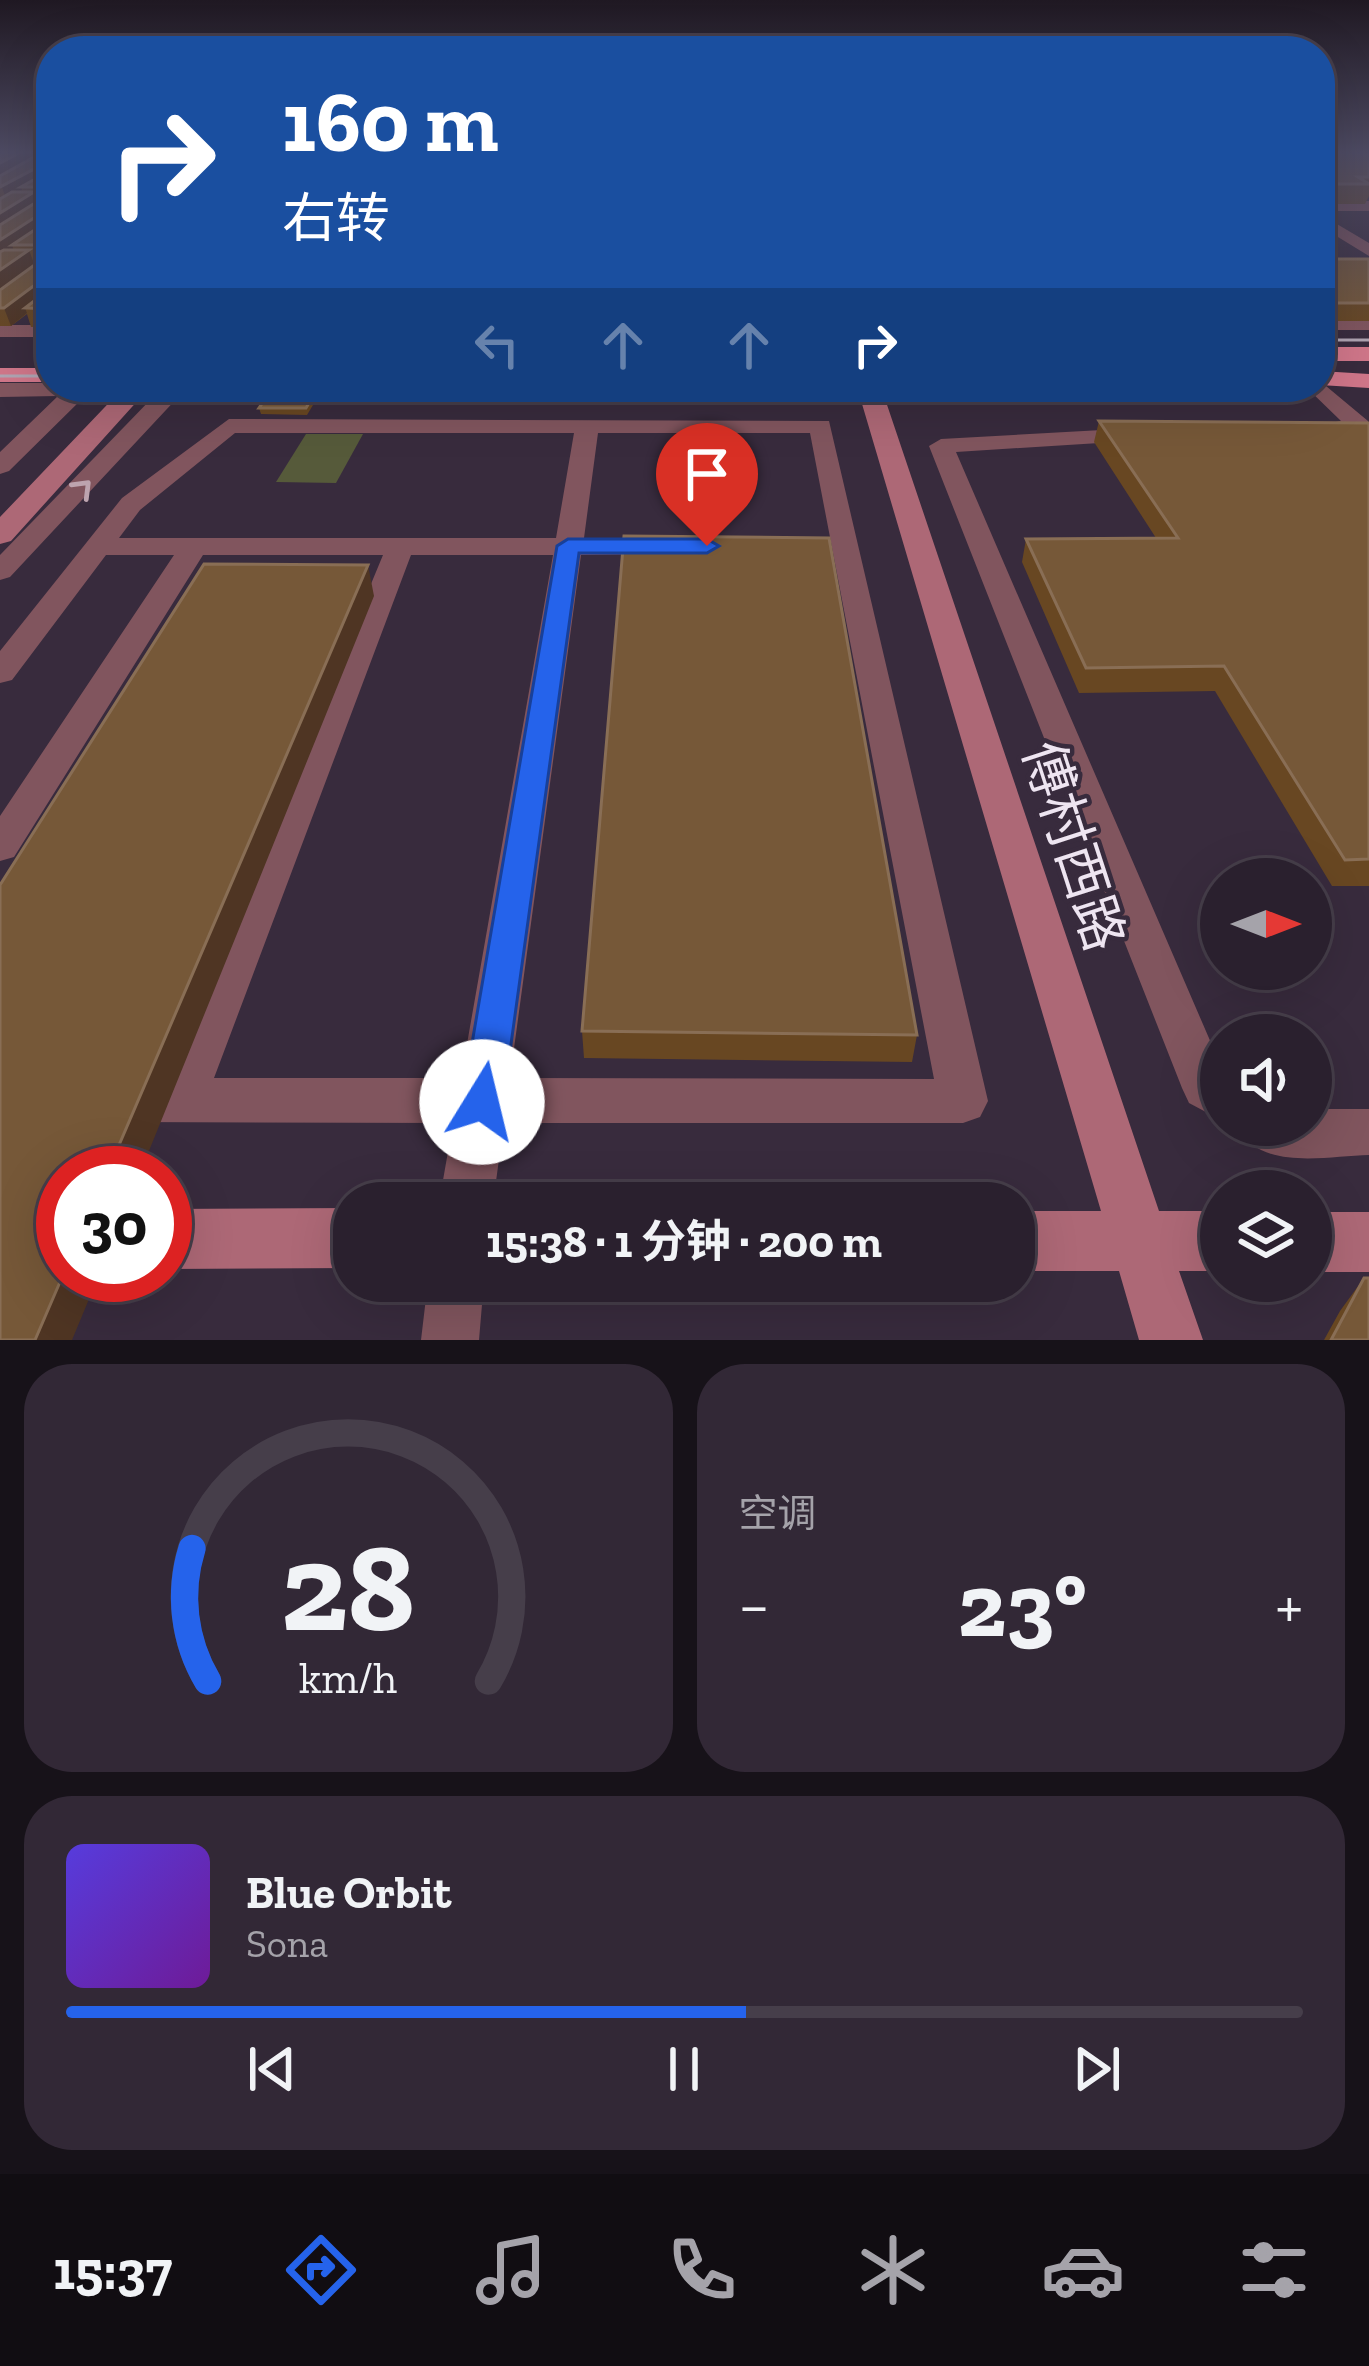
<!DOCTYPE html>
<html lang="zh">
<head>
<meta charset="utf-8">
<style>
  body { margin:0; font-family:"Zilla Slab","Noto Sans SC",serif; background:#322836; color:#f1f3f6; height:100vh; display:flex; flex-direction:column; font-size:45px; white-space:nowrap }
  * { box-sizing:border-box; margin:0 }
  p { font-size:39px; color:#a5a3aa }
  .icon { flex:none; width:66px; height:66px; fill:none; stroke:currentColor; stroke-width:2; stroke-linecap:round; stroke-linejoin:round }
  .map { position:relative; height:1340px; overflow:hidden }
  .sheet { display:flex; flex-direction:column; gap:24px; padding:24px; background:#171219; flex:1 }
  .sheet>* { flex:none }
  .guide { position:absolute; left:36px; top:36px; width:1299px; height:366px; border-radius:48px; box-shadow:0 12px 48px #0002,0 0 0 3px #463e4a; background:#1a4fa0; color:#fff; overflow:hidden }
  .needle { width:78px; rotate:90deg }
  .controls { position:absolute; left:1200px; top:858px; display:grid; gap:24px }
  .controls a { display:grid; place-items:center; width:132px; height:132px; border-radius:50%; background:#2a202e; box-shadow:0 12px 48px #0002,0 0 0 3px #463e4a; font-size:60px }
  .speed { position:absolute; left:36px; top:1146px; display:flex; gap:24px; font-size:60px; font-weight:700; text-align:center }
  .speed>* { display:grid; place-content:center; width:156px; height:156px; border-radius:50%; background:#2a202e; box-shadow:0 12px 48px #0002,0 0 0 3px #463e4a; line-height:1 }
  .speed .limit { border:18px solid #d22; background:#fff; color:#111 }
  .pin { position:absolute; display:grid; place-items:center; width:102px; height:102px; color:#fff; margin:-123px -51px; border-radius:50% 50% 50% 0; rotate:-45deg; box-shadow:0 0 12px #0007 }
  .pin .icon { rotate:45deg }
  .me { position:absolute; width:132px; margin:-66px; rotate:9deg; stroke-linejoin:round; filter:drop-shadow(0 0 9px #0008) }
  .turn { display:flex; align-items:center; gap:42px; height:252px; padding:0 48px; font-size:54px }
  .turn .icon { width:156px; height:156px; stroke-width:2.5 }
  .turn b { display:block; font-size:84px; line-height:102px }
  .lanes { display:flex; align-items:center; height:114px; padding:0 48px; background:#0003; justify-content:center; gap:60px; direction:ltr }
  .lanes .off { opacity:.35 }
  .big { font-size:90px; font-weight:700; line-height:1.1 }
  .sheet .widget { flex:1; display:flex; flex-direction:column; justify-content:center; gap:18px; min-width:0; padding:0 42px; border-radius:48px; background:#322836 }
  .sheet .dial { align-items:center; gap:0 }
  .dial svg { height:312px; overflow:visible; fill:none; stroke:#463e4a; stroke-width:7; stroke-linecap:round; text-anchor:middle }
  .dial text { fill:#f1f3f6; stroke:none }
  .song { display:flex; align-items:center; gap:36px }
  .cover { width:144px; height:144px; border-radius:18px; background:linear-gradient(135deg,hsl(250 70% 55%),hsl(280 70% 35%)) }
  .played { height:12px; border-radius:6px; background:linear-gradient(90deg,#2563eb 55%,#463e4a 55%) }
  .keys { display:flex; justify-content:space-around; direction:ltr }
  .heat { display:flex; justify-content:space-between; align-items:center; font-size:66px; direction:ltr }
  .sheet .tiles { flex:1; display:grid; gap:24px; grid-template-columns:1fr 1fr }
  .widget:last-child { grid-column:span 2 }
  .trip { position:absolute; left:333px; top:1182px; width:702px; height:120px; border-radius:48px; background:#2a202e; box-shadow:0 12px 48px #0002,0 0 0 3px #463e4a; font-weight:700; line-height:120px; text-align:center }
  .tab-bar { display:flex; height:192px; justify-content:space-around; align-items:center; background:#110d12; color:#a5a3aa }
  .tab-bar .icon { width:84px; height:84px }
  .tab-bar .current { color:#2563eb }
  .tab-bar b { font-size:54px; color:#f1f3f6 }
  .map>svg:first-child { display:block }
  .green { fill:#565a3a }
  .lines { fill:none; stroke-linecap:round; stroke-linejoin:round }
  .street { fill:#81555e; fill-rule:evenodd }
  .secondary { fill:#ad6876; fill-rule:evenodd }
  .primary { fill:#cf7689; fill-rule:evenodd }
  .highway { fill:#ed829a; fill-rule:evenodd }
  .tram { stroke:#aea3b1; stroke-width:3 }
  .wall { fill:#684722 }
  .shaded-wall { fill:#4f3523 }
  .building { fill:#765838; stroke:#896e55; stroke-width:3 }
  .oneway { stroke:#bda4af }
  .route { fill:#2563eb; stroke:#184099; stroke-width:3 }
  .labels { text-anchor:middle; stroke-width:9; stroke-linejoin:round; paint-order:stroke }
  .near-street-label { font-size:54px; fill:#eee5f1; stroke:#382b3d }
</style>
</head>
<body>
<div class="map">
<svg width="1369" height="1340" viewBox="0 0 1369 1340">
  <rect width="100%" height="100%" fill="#382b3d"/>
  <!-- green -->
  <path class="green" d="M306 434H363L336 483 276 482Z"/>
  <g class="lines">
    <!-- street -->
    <path class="street" d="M1320 201H1369V211H1320Z
      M1320 214 1369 243V256L1320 226Z
      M0 258 51 259V269L0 268Z
      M1320 318H1369V330H1320Z
      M0 325H51V337H0Z
      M1320 381 1368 421V431L1313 436V426L1341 421 1306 387H1320Z
      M0 383H51V387H399L388 394 180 395 10 577 0 580V555L155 395 85 396 9 471 0 474V452L58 396 0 397Z
      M229 419 829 421 988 1101 980 1117 963 1123H504L493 1203H439L453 1123 128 1122 111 1116 103 1100 111 1084 128 1078H166L383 555H203L14 857 0 861V816L174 555H106L12 680 0 683V651L122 498ZM235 433H574L556 538H119L140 510ZM598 433H810L934 1079 510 1078 581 555 664 554 678 546 664 538H584ZM411 555H553L461 1078H214Z
      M1138 428 1147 430V440L956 452 1221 1066V1120L1189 1103 1182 1088 929 446 941 439Z
      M1311 1109H1369V1155C1326 1156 1258 1172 1237 1125H1311Z
      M428 1281H484L479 1340H421Z"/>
    <!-- secondary -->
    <path class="secondary" d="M124 387H150L11 541 0 544V517Z
      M857 387H881L1159 1211H1221V1271H1179L1203 1340H1139L1119 1271H1014V1211H1101Z
      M354 1208V1268L165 1269V1209Z
      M1311 1212H1369V1272H1311Z"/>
    <!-- primary -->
    <path class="primary" d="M1320 347H1369V361H1320Z
      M0 368H51V382H0Z
      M1320 371 1369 374V388L1320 385Z"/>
    <!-- highway -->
    <path class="highway" d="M1349 151H1369V160Z"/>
    <!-- tram -->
    <path class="tram" d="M1320 340H1369
      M0 376H51"/>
  </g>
  <!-- wall -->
  <path class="wall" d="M0 151H51V327H31L27 314 11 326H0Z
    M1320 151 1369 157V196L1365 204H1320Z
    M1320 259H1369V321H1320Z
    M313 405 307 415 261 414 259 408Z
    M1099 421 1369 423V886H1332L1215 691 1079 693 1022 562 1026 539 1156 538 1094 442Z
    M582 1031 917 1035 912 1062 584 1058Z
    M1364 1278 1369 1340H1324L1340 1311Z"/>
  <!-- shaded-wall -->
  <path class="shaded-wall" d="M23 151H32L35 161 0 180V163Z
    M51 160V176L21 187 23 193 7 202 2 187Z
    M51 183V200L49 202 44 187Z
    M34 192 39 207 0 232V213Z
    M51 207V226L12 245 14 251 0 260V240Z
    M51 236V256L44 261 38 245Z
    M29 250 35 266 0 292V270Z
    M51 273V295L25 308 27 313 11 326 4 308Z
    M368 565 374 596 140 1173H107Z
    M63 1275H99L72 1340H35Z"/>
  <!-- building -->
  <path class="building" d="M3 151H23L0 163V153Z
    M45 151H51V160L0 187V176Z
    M1320 151H1358L1369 157V177H1358L1369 184H1320Z
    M51 170V183L44 187H21Z
    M12 192H34L0 213V199Z
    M51 193V207L0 240V225Z
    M51 219V236L38 245H12Z
    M4 250H29L0 270V252Z
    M51 253V273L4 308H0V290Z
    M1320 259H1369V303H1320Z
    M51 288V309L25 308Z
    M266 398H312L306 408H259Z
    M1099 421 1369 423V859L1345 860 1224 666 1086 668 1026 539 1178 538Z
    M624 536 829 538 917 1035 582 1031Z
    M204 564 368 565 107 1173H63V1275L35 1340H0V885Z
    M1364 1278H1369V1340H1331Z"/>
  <!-- one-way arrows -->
  <defs><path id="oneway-chevron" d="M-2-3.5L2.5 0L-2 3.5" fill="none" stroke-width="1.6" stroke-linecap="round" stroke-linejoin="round" transform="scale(3)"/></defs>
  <use class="oneway" href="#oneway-chevron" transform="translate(83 488) rotate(-45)"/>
  <!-- sky -->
  <linearGradient id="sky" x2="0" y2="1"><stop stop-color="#1f1822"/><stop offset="0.45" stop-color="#4d4a62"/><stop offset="1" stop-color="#4d4a62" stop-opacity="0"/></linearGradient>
  <rect width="1369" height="339" fill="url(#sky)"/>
  <!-- route -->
  <path class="route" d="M568 539H707L719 546 707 553H579L503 1102 497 1115 482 1120 468 1115 462 1102 557 546Z"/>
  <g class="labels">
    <!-- near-street labels -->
    <g class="near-street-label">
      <text transform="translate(1074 846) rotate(72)" y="19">傅村西路</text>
    </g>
  </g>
</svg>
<div class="controls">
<a><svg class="needle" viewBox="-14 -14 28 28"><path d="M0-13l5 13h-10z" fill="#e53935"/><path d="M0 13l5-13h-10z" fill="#a5a3aa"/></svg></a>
<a><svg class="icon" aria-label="sound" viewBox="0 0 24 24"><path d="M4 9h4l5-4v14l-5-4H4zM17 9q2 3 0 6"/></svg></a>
<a><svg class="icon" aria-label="layers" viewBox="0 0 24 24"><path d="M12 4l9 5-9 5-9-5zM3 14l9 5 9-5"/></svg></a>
</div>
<div class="speed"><div class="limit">30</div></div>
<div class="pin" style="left:707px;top:546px;background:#d93025"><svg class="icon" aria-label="arrive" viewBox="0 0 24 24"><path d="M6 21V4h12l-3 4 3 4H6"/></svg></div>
<svg class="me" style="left:482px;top:1102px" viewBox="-20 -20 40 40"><circle r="19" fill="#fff"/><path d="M0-13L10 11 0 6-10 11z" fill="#2563eb"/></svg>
<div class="trip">15:38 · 1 分钟 · 200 m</div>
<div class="guide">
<div class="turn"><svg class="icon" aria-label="right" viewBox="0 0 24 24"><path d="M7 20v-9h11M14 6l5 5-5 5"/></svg><div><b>160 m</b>右转</div></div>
<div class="lanes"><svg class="icon off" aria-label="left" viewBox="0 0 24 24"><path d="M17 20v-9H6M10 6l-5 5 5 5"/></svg><svg class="icon off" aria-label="ahead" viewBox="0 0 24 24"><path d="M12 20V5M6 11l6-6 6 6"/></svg><svg class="icon off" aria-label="ahead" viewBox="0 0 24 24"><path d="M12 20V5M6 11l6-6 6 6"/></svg><svg class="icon" aria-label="right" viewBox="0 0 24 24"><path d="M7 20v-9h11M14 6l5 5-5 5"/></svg></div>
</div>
</div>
<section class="sheet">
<div class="tiles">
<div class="widget dial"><svg viewBox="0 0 100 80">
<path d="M14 69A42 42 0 1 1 86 69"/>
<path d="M14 69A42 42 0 0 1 10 35" stroke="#2563eb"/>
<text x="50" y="56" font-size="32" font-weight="700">28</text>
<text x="50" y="72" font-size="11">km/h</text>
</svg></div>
<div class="widget"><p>空调</p>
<div class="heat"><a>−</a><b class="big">23°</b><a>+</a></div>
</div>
<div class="widget">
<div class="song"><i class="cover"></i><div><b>Blue Orbit</b><p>Sona</p></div></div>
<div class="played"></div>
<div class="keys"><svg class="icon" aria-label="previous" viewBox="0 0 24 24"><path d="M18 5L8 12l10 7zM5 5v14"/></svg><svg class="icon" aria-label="pause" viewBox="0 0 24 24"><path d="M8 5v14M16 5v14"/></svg><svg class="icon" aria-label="next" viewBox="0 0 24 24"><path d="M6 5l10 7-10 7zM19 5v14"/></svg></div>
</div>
</div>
</section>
<nav class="tab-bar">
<b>15:37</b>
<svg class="icon current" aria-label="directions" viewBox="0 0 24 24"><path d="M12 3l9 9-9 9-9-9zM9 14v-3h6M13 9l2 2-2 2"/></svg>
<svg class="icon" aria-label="music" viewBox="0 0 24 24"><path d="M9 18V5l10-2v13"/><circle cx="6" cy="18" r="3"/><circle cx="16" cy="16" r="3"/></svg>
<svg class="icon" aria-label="phone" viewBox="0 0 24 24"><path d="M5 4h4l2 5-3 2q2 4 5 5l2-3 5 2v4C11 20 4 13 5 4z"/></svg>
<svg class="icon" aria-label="climate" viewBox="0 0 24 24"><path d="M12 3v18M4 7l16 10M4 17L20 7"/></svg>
<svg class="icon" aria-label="car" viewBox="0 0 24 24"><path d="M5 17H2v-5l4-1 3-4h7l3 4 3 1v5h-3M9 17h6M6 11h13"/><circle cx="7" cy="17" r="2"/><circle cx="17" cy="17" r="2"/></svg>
<svg class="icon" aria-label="filters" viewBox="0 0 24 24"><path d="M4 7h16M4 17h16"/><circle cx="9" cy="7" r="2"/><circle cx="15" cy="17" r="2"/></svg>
</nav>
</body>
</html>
